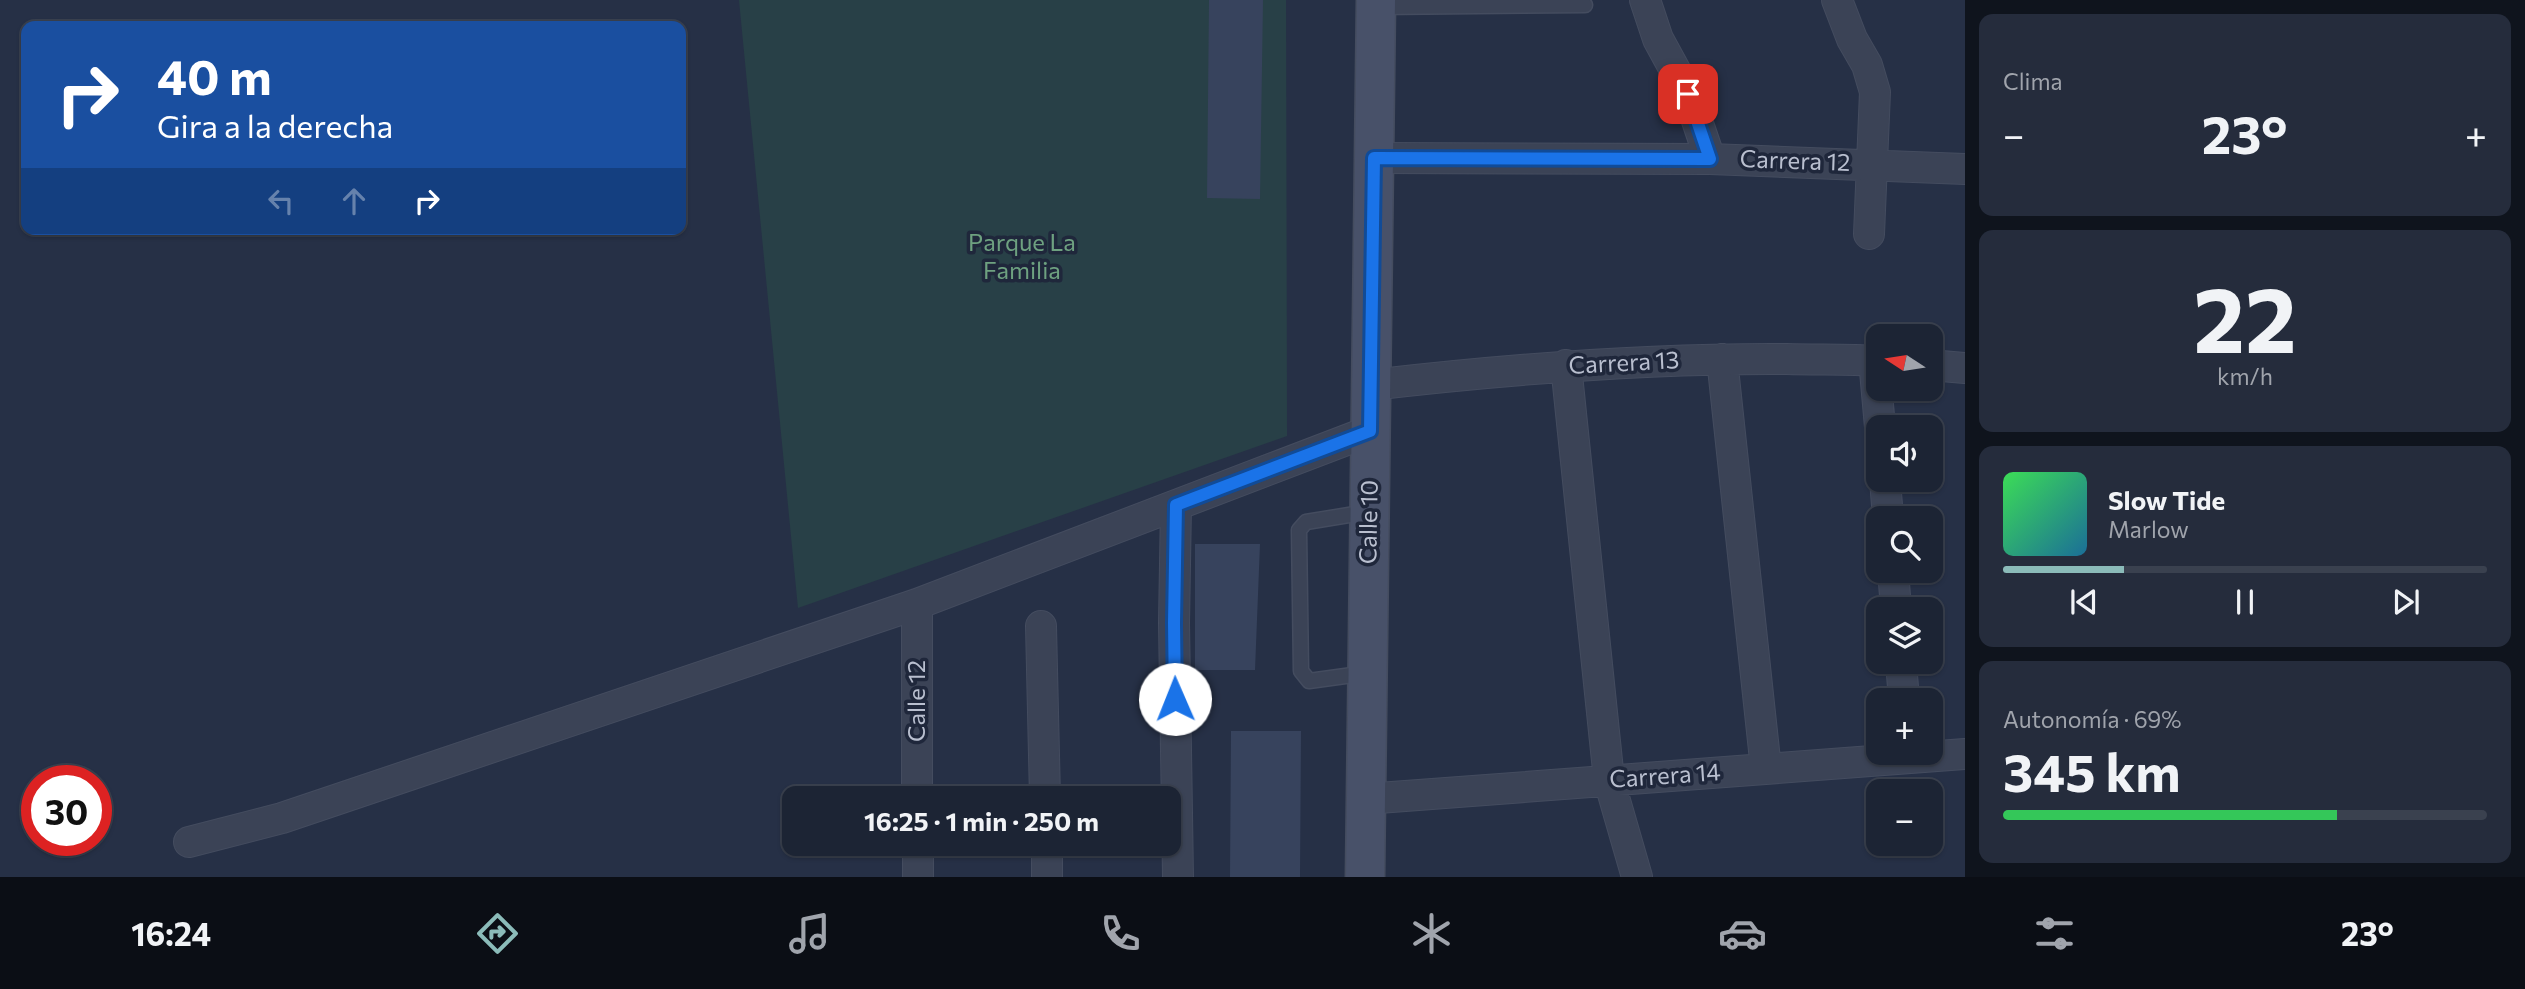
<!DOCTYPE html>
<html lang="es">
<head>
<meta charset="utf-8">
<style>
  body { margin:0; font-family:Commissioner,sans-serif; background:#252c3c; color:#f1f3f6; height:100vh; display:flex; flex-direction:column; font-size:26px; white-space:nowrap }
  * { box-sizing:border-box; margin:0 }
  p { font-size:23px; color:#a0a4ac }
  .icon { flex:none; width:38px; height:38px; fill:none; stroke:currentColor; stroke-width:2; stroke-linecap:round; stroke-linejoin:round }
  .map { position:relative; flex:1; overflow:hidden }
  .drawer { display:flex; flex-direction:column; gap:14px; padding:14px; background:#0f141d; width:560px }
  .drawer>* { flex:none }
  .banner { position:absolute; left:21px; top:21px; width:665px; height:214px; border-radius:14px; box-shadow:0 2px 5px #0004,0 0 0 2px #3a414f; background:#1a4fa0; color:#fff; overflow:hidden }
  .needle { width:46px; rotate:282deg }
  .fabs { position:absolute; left:1866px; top:324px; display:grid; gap:14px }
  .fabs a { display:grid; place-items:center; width:77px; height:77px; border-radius:14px; background:#1c2434; box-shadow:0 2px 5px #0004,0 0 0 2px #3a414f; font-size:35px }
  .speed { position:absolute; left:21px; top:765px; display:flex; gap:14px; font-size:35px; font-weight:700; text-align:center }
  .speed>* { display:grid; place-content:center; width:91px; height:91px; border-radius:50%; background:#1c2434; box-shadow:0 2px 5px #0004,0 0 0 2px #3a414f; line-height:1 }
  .speed .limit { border:10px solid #d22; background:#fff; color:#111 }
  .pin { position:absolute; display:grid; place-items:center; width:60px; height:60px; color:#fff; margin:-30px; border-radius:14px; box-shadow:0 4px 10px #0006 }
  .me { position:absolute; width:77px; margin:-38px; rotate:359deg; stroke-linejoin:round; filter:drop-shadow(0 0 5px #0008) }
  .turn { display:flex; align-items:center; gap:24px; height:147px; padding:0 21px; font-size:32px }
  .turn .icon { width:91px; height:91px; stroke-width:2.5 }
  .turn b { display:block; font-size:49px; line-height:60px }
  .lanes { display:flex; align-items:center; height:66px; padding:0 21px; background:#0003; justify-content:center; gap:35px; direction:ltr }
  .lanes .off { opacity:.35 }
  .big { font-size:52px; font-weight:700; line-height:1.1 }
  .drawer .card { flex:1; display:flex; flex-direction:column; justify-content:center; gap:10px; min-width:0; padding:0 24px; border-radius:14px; background:#252c3c }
  .drawer .dial { align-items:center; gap:0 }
  .dial b { font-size:91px; line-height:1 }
  .song { display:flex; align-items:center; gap:21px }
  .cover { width:84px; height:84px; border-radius:10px; background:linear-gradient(135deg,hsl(130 70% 55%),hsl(200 70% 35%)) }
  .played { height:7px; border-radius:4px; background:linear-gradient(90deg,#8bbbb9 25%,#3a414f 25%) }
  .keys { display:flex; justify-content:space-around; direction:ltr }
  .heat { display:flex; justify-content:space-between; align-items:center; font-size:38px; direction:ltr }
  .charge { height:10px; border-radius:5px; background:linear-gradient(90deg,#34c759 69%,#3a414f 0) }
  .trip { position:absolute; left:782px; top:786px; width:399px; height:70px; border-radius:14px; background:#1c2434; box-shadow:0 2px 5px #0004,0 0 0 2px #3a414f; font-weight:700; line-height:70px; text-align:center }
  .dock { display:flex; height:112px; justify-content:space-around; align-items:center; background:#0b0e15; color:#a0a4ac }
  .dock .icon { width:49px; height:49px }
  .dock .active { color:#8bbbb9 }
  .dock b { font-size:32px; color:#f1f3f6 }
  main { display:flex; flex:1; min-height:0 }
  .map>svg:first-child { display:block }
  .green { fill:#284047 }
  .building { fill:#37435d }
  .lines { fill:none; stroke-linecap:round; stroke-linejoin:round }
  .lane-casing { stroke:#444c5f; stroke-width:17 }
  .street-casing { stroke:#444c5f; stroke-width:32 }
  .secondary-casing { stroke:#444c5f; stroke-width:41 }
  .lane { stroke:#3b4356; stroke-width:14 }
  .street { stroke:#3b4356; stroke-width:30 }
  .secondary { stroke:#485169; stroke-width:38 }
  .route-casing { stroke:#114b97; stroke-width:18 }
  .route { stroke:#1a73e8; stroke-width:12 }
  .labels { text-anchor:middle; stroke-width:7; stroke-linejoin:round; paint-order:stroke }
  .street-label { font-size:24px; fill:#b9bfcf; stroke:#1f273b }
  .park-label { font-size:24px; fill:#6ea180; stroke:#1f273b }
</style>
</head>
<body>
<main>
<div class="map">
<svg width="1965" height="877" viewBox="0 0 1965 877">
  <rect width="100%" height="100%" fill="#263046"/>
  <!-- green -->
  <path class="green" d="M739 0H1286L1287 436 798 608Z"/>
  <!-- building -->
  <path class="building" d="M1209 0H1263L1260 199 1207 198Z
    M1195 544H1260L1255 670H1195Z
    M1231 731H1301L1300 877H1230Z"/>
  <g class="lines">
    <defs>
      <path id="lane" d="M1377 7 1585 5
        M1367 673 1309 681 1301 671 1299 530 1306 522 1367 512"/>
      <path id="street" d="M1645 0 1658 39 1688 94 1710 159
        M1837 0 1852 39 1867 65 1875 92 1869 234
        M1373 158 1710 159 1965 169
        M1722 359 1766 769
        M1874 360 1880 427
        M1566 365 1609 780 1637 877
        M1930 365 1965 368
        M1371 385C1509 369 1647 358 1787 359 1817 360 1848 359 1878 361
        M1885 480 1888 518
        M1176 505 1174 623 1178 877
        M1893 570 1896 609
        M917 604V798
        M1041 626 1045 798
        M1901 662 1904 700
        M1365 799 1965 754
        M189 842 282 818 917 604 1370 431
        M918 844V877
        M1047 844V877"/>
      <path id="secondary" d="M1365 877 1376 0"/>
    </defs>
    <!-- lane casing -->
    <use href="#lane" class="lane-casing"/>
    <!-- street casing -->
    <use href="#street" class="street-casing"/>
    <!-- secondary casing -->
    <use href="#secondary" class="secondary-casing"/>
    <!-- lane -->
    <use href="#lane" class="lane"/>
    <!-- street -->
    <use href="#street" class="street"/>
    <!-- secondary -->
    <use href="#secondary" class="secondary"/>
  </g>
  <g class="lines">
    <defs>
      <path id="route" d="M1175 699 1174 623 1176 505 1370 431 1374 158 1710 159 1688 94"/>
    </defs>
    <!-- route casing -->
    <use href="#route" class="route-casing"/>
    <!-- route -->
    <use href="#route" class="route"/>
  </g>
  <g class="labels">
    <!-- street labels -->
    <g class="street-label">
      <text transform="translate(1795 161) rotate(2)" y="8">Carrera 12</text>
      <text transform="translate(1624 363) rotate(-3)" y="8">Carrera 13</text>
      <text transform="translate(1369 522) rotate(-89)" y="8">Calle 10</text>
      <text transform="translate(917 701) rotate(-90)" y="8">Calle 12</text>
      <text transform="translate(1665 776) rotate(-4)" y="8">Carrera 14</text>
    </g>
    <!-- park labels -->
    <g class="park-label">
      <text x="1022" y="251">Parque La<tspan x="1022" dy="28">Familia</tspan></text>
    </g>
  </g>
</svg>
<div class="fabs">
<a><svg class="needle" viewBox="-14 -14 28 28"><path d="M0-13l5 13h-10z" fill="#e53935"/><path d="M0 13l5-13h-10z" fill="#a0a4ac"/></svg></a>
<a><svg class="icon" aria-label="sound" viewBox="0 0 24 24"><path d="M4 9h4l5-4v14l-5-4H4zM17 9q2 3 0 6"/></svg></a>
<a><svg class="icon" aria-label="search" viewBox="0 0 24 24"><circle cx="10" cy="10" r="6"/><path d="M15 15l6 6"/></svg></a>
<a><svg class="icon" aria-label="layers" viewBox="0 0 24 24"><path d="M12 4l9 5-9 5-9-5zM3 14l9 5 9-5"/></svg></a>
<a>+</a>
<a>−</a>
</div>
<div class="speed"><div class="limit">30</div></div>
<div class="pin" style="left:1688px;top:94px;background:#d93025"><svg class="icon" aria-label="arrive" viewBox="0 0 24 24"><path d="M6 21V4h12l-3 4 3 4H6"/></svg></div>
<svg class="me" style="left:1175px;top:699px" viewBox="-20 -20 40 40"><circle r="19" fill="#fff"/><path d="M0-13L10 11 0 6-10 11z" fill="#1a73e8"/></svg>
<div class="trip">16:25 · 1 min · 250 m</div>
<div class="banner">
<div class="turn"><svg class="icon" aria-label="right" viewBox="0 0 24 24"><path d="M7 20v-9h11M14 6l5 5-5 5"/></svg><div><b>40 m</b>Gira a la derecha</div></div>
<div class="lanes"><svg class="icon off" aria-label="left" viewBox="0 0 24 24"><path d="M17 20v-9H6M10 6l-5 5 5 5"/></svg><svg class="icon off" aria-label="ahead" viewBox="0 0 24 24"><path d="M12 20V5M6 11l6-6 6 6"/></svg><svg class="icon" aria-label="right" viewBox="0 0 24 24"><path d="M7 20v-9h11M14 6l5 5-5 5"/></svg></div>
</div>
</div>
<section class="drawer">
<div class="card"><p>Clima</p>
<div class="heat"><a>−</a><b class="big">23°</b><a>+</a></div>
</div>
<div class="card dial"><b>22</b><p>km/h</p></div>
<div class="card">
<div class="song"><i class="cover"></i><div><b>Slow Tide</b><p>Marlow</p></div></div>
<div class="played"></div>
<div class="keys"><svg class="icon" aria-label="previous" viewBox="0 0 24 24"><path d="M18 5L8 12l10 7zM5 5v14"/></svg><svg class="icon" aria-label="pause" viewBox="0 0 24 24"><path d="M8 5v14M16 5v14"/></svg><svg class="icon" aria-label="next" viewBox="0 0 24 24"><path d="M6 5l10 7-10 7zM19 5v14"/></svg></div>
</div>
<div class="card"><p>Autonomía · 69%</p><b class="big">345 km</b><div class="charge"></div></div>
</section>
</main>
<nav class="dock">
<b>16:24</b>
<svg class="icon active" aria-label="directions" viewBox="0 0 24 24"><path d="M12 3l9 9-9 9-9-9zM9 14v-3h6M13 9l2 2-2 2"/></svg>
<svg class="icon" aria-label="music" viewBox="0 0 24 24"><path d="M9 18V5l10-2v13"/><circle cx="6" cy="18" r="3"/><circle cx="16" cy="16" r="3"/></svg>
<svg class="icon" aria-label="phone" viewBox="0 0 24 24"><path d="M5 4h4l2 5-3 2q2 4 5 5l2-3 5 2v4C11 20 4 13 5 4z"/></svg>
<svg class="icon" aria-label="climate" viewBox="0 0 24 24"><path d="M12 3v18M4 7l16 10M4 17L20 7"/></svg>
<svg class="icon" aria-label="car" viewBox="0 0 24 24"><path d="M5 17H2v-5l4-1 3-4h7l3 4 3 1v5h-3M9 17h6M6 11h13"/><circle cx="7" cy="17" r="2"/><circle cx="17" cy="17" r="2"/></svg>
<svg class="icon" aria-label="filters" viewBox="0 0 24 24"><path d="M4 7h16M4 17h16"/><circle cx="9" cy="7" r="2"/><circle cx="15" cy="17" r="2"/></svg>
<b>23°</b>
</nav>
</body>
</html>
